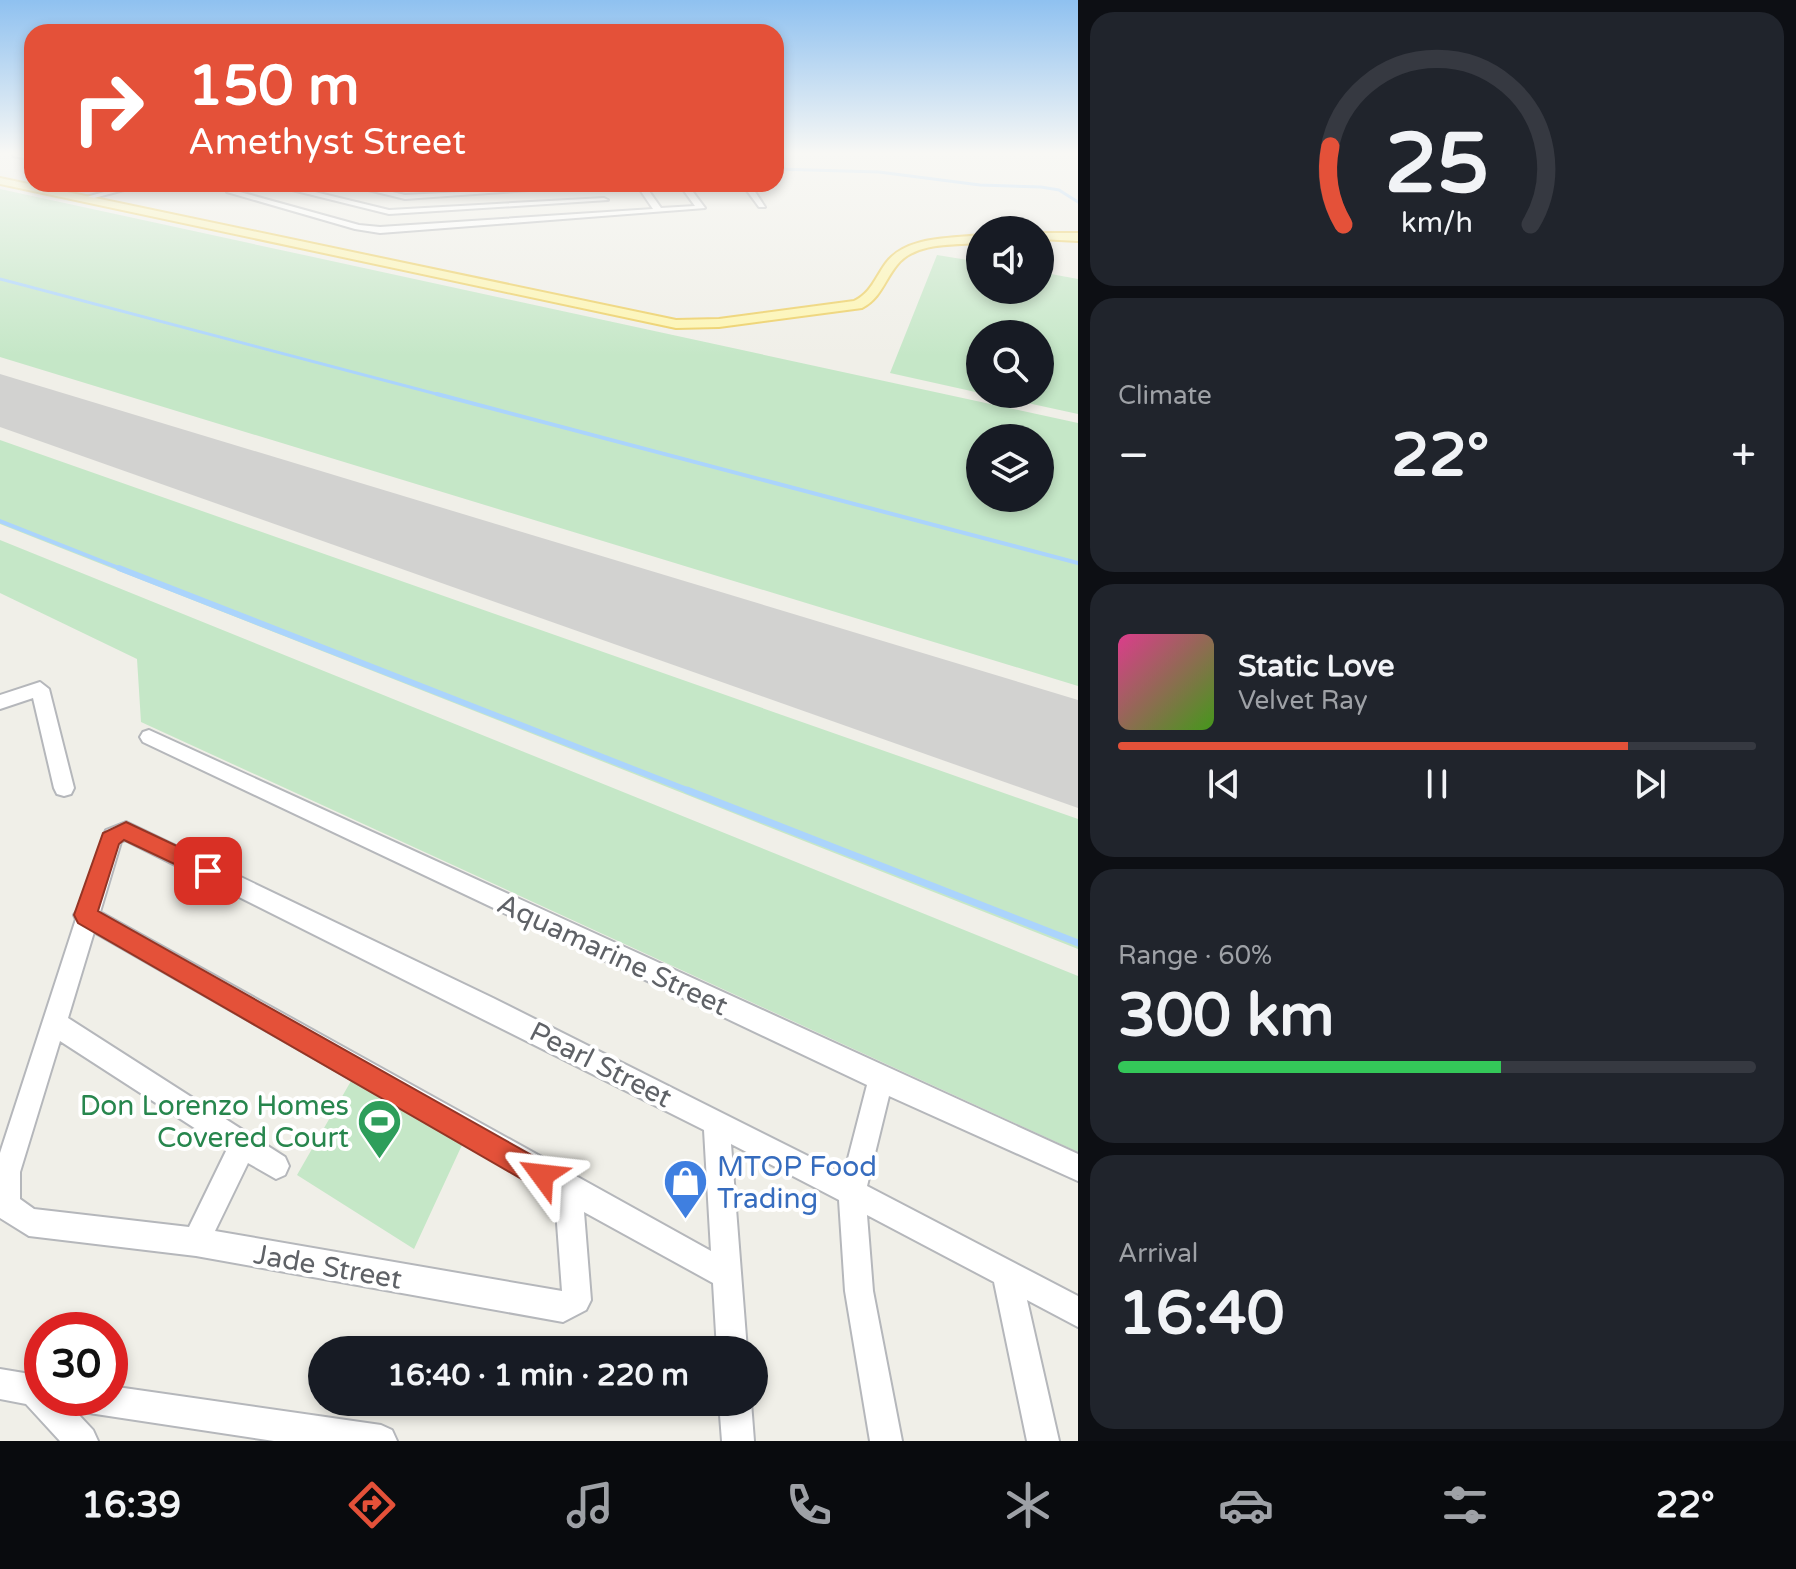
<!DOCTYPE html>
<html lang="en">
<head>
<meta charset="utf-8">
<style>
  body { margin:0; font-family:"Varela Round",sans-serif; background:#20242c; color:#f1f3f6; height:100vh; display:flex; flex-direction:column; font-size:30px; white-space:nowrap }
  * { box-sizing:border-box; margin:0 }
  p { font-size:26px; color:#9ea1a6 }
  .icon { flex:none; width:44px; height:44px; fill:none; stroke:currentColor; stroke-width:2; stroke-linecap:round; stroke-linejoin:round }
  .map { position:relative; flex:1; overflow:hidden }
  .details { display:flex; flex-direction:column; gap:12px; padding:12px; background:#0d0f14; width:718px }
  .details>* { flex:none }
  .guide { position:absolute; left:24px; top:24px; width:760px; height:168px; border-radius:24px; box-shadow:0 4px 12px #0003; background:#e45139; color:#fff; overflow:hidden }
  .controls { position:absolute; left:966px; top:216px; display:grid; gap:16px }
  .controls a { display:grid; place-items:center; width:88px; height:88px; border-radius:50%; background:#171b24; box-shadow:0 4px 12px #0003; font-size:40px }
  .speed { position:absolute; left:24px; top:1312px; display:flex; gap:16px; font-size:40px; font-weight:700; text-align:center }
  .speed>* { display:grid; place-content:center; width:104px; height:104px; border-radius:50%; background:#171b24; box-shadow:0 4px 12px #0003; line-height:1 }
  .speed .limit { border:12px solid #d22; background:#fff; color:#111 }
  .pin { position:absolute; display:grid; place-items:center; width:68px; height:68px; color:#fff; margin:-34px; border-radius:16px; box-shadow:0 4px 12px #0006 }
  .me { position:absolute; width:88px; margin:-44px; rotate:300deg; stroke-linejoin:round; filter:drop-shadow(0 0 6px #0008) }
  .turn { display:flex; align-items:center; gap:28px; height:168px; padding:0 32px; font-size:36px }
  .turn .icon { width:104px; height:104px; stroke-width:2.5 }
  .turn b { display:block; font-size:56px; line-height:68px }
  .big { font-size:60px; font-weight:700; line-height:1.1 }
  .details .card { flex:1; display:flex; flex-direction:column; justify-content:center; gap:12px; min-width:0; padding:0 28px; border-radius:24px; background:#20242c }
  .details .dial { align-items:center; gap:0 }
  .dial svg { height:208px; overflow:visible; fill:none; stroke:#363941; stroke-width:7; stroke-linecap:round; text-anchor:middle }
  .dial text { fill:#f1f3f6; stroke:none }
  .song { display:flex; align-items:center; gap:24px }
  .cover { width:96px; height:96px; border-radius:12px; background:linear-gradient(135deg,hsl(330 70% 55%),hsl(100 70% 35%)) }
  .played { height:8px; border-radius:4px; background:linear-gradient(90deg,#e45139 80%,#363941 80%) }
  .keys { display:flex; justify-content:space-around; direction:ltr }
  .heat { display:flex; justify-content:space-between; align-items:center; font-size:44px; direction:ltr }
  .charge { height:12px; border-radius:6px; background:linear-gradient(90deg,#34c759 60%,#363941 0) }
  .trip { position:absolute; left:308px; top:1336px; width:460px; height:80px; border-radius:40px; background:#171b24; box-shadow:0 4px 12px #0003; font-weight:700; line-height:80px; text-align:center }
  .tab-bar { display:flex; height:128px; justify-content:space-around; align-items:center; background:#090b0e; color:#9ea1a6 }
  .tab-bar .icon { width:56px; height:56px }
  .tab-bar .active { color:#e45139 }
  .tab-bar b { font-size:36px; color:#f1f3f6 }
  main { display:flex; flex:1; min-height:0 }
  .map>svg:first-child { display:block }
  .green { fill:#c5e7c7; fill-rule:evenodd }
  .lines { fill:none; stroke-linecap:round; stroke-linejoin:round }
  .stream-far3 { stroke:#abd4fc; stroke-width:3 }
  .stream-far2 { stroke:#abd4fc; stroke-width:4 }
  .stream-far1 { stroke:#abd4fc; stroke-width:6 }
  .stream { stroke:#abd4fc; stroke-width:7 }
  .runway { fill:#d2d2d0; fill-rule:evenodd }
  .minor-casing { stroke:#b5b7bb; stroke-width:4 }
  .major-casing { stroke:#edcf63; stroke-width:4 }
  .minor { fill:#fff; fill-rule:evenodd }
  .major { fill:#fdf5b0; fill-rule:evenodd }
  .route { fill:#e45139; stroke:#943525; stroke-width:2 }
  .labels { text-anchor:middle; stroke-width:8; stroke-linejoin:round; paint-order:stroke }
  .near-street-label { font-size:28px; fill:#5f6267; stroke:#fff }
  .near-leisure-label { font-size:28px; fill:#27864d; stroke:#fff; text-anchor:end }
  .near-shop-label { font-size:28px; fill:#366cbe; stroke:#fff; text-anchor:start }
</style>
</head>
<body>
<main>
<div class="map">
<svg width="1078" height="1441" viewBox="0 0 1078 1441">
  <rect width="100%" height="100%" fill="#f0efe8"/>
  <!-- green -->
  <path class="green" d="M0 189 1078 423V686L0 357ZM980 438H1040V498H980Z
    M937 255 980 262V290H1040V272L1078 279V414L986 394H1040V334H980V393L890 373Z
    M0 440 1078 819V949L0 524Z
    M0 540 1078 976V1152L141 722 137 659 0 593Z
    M351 1081 462 1145 414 1249 297 1175Z"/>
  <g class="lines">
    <!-- stream-far3 -->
    <path class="stream-far3" d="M776 169 879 172 980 185 1041 187 1059 190 1078 202
      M0 279 444 396"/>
    <!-- stream-far2 -->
    <path class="stream-far2" d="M437 394 1078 563
      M0 521 124 570"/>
    <!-- stream-far1 -->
    <path class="stream-far1" d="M119 568 692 792"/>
    <!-- stream -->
    <path class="stream" d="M687 790 1078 943"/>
    <!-- runway -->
    <path class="runway" d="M0 374 1078 700V808L0 427Z"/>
    <defs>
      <path id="minor" d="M13 154 32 155V159L13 156Z
        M133 184H146L83 201 79 199Z
        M250 184H263L240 192 359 225 380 227 653 209 636 184H644L661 208 695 206 679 184H687L705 208 380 233 355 229 227 192Z
        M268 184H282L389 210 604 198 608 200 389 214Z
        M344 184H358L405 195 599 185 405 199Z
        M742 184H750L765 207H759Z
        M40 682 49 689 74 788 71 794 64 796 57 794 54 788 33 698 0 709V695Z
        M149 730 1078 1154V1181L889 1096 867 1186 1078 1296V1327L1027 1300 1059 1441H1027L994 1282 867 1215 873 1291 902 1441H870L845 1291 839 1200 731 1144 747 1350H717L713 1283 584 1212 591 1300 586 1310 563 1322 196 1256 29 1236 0 1218V1153L76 919 74 915 80 907 106 830 126 822 493 998 844 1174 867 1085 143 742 140 737 143 732ZM125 840 704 1130 711 1251 100 912 121 842ZM94 932 555 1196 562 1291 215 1231 248 1163 276 1179 285 1175 289 1166 285 1157 68 1018ZM60 1041 227 1149 189 1227 34 1209 20 1199V1172Z
        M0 1369 42 1376V1398H63L93 1430 98 1441H60L26 1404 0 1399Z
        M110 1386 381 1425 392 1430 397 1441H274L89 1413 78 1409 74 1398H110Z
        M719 1402H751L754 1441H722Z"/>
      <path id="major" d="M0 178 676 320 719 319 854 301C871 293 875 278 886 263 906 236 949 239 980 235V243C954 245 915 242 897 265 884 281 881 298 862 308L719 327 676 328 0 184Z
        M1040 233H1078V241L1040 239Z"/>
    </defs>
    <!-- minor casing -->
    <use href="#minor" class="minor-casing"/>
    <!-- major casing -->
    <use href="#major" class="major-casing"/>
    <!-- minor -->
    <use href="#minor" class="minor"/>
    <!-- major -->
    <use href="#major" class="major"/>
  </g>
  <!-- sky -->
  <linearGradient id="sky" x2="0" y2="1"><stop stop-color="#8fc1f0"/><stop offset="0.43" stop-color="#f8f8f5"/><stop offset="1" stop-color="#f8f8f5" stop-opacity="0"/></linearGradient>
  <rect width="1078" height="356" fill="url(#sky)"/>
  <!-- route -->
  <path class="route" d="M126 822 215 864 218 871 215 878 208 880 124 840 119 844 98 911 551 1166 555 1175 551 1185 542 1189 532 1185 78 923 74 915 103 833Z"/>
  <!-- icons -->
  <defs>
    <symbol id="stadium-pin" viewBox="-11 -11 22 30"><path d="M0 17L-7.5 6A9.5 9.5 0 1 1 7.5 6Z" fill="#2e9e5b" stroke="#fff"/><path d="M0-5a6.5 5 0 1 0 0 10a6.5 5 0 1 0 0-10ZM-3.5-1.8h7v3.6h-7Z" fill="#fff"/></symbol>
    <symbol id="shop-pin" viewBox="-11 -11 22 30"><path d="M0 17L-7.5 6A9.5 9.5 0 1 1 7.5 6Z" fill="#3f7fe0" stroke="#fff"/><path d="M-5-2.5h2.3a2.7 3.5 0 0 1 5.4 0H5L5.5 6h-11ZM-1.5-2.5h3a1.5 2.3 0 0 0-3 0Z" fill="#fff"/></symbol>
  </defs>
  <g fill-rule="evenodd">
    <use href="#stadium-pin" x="354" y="1096" width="51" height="69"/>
    <use href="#shop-pin" x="660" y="1156" width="51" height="69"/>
  </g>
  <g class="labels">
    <!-- near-street labels -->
    <g class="near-street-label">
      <text transform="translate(613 954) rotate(25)" y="10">Aquamarine Street</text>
      <text transform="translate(601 1064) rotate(27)" y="10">Pearl Street</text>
      <text transform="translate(328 1266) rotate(10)" y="10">Jade Street</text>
    </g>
    <!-- near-leisure labels -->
    <g class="near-leisure-label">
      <text x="349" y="1115">Don Lorenzo Homes<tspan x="349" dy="32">Covered Court</tspan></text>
    </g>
    <!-- near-shop labels -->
    <g class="near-shop-label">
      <text x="717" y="1176">MTOP Food<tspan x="717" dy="32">Trading</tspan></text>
    </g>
  </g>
</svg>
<div class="controls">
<a><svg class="icon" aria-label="sound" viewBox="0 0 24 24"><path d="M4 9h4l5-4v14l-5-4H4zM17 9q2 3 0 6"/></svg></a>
<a><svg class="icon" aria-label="search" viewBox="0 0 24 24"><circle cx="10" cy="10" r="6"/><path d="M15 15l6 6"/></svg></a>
<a><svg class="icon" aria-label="layers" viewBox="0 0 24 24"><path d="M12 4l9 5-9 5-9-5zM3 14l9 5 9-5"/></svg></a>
</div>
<div class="speed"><div class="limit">30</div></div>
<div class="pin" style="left:208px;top:871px;background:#d93025"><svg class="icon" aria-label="arrive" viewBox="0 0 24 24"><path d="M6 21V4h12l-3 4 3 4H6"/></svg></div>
<svg class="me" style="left:542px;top:1175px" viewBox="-20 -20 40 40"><path d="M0-17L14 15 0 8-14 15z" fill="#e45139" stroke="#fff" stroke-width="4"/></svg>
<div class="trip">16:40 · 1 min · 220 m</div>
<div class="guide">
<div class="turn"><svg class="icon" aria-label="right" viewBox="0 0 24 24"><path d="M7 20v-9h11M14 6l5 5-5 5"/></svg><div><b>150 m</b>Amethyst Street</div></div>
</div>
</div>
<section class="details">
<div class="card dial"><svg viewBox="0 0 100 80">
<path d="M14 69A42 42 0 1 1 86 69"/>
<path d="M14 69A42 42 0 0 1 9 39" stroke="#e45139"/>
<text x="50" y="56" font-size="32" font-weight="700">25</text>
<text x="50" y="72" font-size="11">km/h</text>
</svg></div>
<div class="card"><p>Climate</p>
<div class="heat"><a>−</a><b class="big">22°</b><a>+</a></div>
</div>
<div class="card">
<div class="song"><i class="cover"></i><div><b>Static Love</b><p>Velvet Ray</p></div></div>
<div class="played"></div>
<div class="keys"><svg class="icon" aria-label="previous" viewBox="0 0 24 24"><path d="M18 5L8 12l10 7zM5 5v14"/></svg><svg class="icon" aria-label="pause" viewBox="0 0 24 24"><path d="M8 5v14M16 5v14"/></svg><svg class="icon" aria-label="next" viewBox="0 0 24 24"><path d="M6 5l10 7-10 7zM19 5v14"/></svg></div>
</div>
<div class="card"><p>Range · 60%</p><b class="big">300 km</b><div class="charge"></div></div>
<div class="card"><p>Arrival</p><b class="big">16:40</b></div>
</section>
</main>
<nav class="tab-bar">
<b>16:39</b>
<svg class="icon active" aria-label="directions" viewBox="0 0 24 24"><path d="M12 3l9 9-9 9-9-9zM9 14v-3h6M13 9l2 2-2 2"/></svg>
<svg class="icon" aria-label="music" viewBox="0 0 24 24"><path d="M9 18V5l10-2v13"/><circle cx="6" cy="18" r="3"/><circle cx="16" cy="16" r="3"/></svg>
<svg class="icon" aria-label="phone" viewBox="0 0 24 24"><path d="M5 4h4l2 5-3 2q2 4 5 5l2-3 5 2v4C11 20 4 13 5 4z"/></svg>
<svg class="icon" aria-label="climate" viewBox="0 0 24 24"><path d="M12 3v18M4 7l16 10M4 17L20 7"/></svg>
<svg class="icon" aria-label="car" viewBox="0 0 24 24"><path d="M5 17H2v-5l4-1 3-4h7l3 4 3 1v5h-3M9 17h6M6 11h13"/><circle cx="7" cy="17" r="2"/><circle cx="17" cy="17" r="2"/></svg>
<svg class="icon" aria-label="filters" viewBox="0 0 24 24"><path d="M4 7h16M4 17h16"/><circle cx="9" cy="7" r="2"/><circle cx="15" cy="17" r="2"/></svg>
<b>22°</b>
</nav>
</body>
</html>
